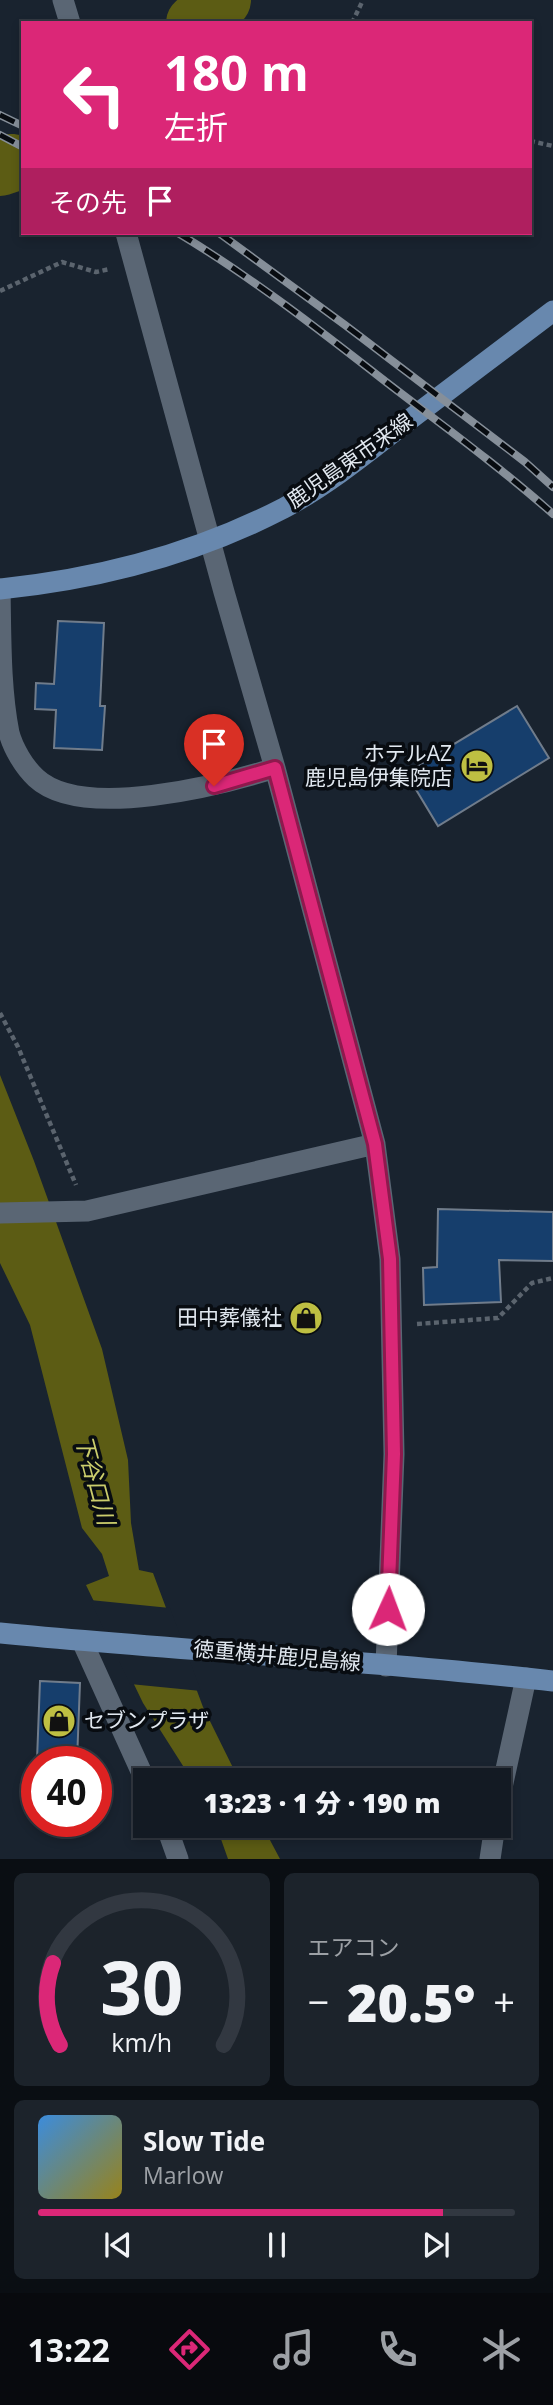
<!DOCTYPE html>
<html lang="ja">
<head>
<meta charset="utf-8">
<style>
  body { margin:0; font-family:"Open Sans","Noto Sans JP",sans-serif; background:#1c232b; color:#f1f3f6; height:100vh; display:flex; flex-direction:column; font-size:26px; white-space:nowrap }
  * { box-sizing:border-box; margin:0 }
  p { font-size:23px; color:#9da1a6 }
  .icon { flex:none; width:38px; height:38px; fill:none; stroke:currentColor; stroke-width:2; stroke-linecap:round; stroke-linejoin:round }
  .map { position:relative; height:1859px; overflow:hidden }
  .panel { display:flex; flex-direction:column; gap:14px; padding:14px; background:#0a0e13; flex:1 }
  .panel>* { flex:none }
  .guide { position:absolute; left:21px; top:21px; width:511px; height:214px; border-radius:0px; box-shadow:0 4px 10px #0003,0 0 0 2px #323841; background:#db2777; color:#fff; overflow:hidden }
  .speed { position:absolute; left:21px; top:1746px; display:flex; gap:14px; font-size:35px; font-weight:700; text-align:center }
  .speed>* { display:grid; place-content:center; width:91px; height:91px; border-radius:50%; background:#131a23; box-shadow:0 4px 10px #0003,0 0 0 2px #323841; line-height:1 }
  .speed .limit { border:10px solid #d22; background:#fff; color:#111 }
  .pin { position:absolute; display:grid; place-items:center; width:60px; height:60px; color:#fff; margin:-72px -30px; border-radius:50% 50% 50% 0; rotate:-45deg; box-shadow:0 0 7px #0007 }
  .pin .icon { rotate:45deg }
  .me { position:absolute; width:77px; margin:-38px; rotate:2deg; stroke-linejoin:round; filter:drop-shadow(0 0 5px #0008) }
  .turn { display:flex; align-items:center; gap:24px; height:147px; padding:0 28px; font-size:32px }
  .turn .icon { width:91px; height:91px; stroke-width:2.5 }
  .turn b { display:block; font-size:49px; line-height:60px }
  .then { display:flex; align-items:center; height:66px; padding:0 28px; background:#0003; gap:14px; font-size:26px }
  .big { font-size:52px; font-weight:800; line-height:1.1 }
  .panel .widget { flex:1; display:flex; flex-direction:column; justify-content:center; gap:10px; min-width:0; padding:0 24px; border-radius:10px; background:#1c232b }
  .panel .dial { align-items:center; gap:0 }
  .dial svg { height:182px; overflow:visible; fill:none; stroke:#323841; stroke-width:7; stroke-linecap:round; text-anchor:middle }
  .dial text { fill:#f1f3f6; stroke:none }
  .song { display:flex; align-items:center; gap:21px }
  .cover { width:84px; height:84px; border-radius:10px; background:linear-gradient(135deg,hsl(210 70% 55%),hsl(50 70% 35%)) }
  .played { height:7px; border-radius:4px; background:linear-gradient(90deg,#db2777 85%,#323841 85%) }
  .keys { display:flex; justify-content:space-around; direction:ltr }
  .heat { display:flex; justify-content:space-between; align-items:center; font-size:38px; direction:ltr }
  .panel .tiles { flex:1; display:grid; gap:14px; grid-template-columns:1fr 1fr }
  .widget:last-child { grid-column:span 2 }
  .trip { position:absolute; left:133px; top:1768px; width:378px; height:70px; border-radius:0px; background:#131a23; box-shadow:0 4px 10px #0003,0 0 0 2px #323841; font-weight:800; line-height:70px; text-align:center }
  .dock { display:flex; height:112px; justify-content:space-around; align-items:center; background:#080a0e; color:#9da1a6 }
  .dock .icon { width:49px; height:49px }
  .dock .selected { color:#db2777 }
  .dock b { font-size:32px; color:#f1f3f6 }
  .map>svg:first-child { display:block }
  .water { fill:#5c5c14 }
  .pier { fill:#19232f }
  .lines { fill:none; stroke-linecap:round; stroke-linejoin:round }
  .river { stroke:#5c5c14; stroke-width:58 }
  .building { fill:#163e6c; stroke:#707c8b; stroke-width:2 }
  .path { stroke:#5b646e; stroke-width:4.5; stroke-dasharray:5 3.5; stroke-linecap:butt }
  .minor { stroke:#5a6674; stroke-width:21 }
  .major { stroke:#6888ae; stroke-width:21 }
  .rail-casing { stroke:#868f99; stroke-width:8 }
  .rail { stroke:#080c11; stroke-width:5; stroke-dasharray:16; stroke-linecap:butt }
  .route-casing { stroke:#8e194d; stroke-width:18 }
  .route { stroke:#db2777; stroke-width:12 }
  .labels { text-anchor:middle; stroke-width:7; stroke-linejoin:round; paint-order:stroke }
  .street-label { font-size:21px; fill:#e1e8f0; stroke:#080c11 }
  .poi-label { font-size:21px; fill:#e1e8f0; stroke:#080c11; text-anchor:end }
  .water-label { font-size:23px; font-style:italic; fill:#cbcd6c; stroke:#080c11 }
</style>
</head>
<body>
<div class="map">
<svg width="553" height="1859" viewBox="0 0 553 1859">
  <rect width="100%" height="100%" fill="#19232f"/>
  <!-- water -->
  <path class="water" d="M0 1075 34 1161 102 1349 128 1460 131 1523 139 1570 153 1573 203 1707 239 1780H192L143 1703 86 1585 109 1576 102 1554 82 1528 30 1325 0 1263Z
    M216 1825H262L280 1859H228Z"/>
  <!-- pier -->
  <path class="pier" d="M90 1600 170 1608 201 1691 130 1684Z"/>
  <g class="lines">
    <!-- river -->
    <path class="river" d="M195 23 222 0
      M0 167 12 163"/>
  </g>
  <!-- building -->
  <path class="building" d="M58 621 104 623 100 706H105L102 750 54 748 56 710 35 709 36 683 54 684Z
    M517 706 549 758 438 826 406 773Z
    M438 1209 553 1212V1261L499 1260 501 1302 424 1305 423 1268 437 1267Z
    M40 1681 80 1683 77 1761 37 1760Z"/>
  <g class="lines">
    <!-- path -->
    <path class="path" d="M352 23 363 0
      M530 141 553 146
      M0 291 62 262 96 272 110 269
      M0 1013 18 1047 76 1185
      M417 1324 498 1318 532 1283 553 1278"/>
    <!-- minor -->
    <path class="minor" d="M63 0 70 23
      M126 233 224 592 275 768 375 1144 390 1259 394 1454 386 1666
      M0 589C1 636 0 687 9 733 13 748 24 767 36 778 82 821 221 785 275 768
      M0 1213 87 1211 375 1144
      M82 1641 145 1780
      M499 1801 526 1678
      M166 1825 178 1859
      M490 1859 495 1825"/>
    <!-- major -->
    <path class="major" d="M0 589C99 579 195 554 284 508 329 484 369 451 409 420 457 384 505 347 553 311
      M0 1633C184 1651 369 1660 553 1681"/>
    <defs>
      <path id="rail" d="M0 115 23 126
        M0 135 23 147
        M178 233C253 278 322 332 390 385 445 427 501 468 553 514
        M219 233 345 325 525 462 553 487"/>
    </defs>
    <!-- rail casing -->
    <use href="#rail" class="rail-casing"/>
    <!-- rail -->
    <use href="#rail" class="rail"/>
  </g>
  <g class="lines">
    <defs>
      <path id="route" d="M214 786 275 768 375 1144 390 1259 394 1454 388 1609"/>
    </defs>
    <!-- route casing -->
    <use href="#route" class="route-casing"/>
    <!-- route -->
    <use href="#route" class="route"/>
  </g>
  <!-- icons -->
  <defs>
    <symbol id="hotel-disc" viewBox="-11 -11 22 22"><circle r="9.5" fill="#bebf42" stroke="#080c11"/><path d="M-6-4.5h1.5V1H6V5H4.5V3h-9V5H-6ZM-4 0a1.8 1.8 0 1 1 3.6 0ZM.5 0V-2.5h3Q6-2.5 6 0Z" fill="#111"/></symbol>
    <symbol id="shop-disc" viewBox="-11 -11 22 22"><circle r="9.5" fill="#bebf42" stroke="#080c11"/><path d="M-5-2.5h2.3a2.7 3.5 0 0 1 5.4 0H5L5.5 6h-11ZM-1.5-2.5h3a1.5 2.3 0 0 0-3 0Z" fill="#111"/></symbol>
  </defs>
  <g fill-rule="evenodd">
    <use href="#hotel-disc" x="458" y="747" width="38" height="38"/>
    <use href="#shop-disc" x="287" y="1299" width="38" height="38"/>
    <use href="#shop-disc" x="40" y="1702" width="38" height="38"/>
  </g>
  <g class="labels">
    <!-- street labels -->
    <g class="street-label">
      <text transform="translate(350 461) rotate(-35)" y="7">鹿児島東市来線</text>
      <text transform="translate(277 1656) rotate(5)" y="7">徳重横井鹿児島線</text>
    </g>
    <!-- poi labels -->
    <g class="poi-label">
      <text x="452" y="761">ホテルAZ<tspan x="452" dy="24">鹿児島伊集院店</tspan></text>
      <text x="282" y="1325">田中葬儀社</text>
      <text x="84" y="1728" text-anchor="start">セブンプラザ</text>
    </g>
    <!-- water labels -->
    <g class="water-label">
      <text transform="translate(95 1480) rotate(75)" y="8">下谷口川</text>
    </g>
  </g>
</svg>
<div class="speed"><div class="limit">40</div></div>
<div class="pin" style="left:214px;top:786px;background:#d93025"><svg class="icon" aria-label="arrive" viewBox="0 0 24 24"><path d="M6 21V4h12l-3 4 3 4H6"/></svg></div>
<svg class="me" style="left:388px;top:1609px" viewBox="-20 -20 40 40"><circle r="19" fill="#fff"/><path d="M0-13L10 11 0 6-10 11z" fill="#db2777"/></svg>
<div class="trip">13:23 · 1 分 · 190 m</div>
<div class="guide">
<div class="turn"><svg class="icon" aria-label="left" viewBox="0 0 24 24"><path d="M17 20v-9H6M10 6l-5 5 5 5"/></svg><div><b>180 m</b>左折</div></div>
<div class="then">その先<svg class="icon" aria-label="arrive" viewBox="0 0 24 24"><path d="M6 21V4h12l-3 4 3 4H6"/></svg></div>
</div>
</div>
<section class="panel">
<div class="tiles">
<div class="widget dial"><svg viewBox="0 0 100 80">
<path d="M14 69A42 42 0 1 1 86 69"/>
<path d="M14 69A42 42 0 0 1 11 33" stroke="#db2777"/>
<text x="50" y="56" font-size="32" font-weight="700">30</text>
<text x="50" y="72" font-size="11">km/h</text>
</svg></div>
<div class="widget"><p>エアコン</p>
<div class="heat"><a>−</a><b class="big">20.5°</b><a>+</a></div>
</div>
<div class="widget">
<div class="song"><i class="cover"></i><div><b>Slow Tide</b><p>Marlow</p></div></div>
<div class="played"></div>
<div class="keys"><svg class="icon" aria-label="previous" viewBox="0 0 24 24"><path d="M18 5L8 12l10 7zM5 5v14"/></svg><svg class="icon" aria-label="pause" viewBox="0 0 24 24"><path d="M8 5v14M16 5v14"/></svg><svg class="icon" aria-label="next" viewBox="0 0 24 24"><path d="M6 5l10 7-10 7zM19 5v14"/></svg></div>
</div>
</div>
</section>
<nav class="dock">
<b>13:22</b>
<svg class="icon selected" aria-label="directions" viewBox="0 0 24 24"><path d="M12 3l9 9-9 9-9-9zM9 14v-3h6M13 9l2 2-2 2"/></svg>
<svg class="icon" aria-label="music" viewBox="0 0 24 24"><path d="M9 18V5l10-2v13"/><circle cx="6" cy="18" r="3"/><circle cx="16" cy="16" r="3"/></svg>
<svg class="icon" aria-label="phone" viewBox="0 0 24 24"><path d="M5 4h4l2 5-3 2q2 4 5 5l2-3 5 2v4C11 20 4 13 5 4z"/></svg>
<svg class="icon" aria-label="climate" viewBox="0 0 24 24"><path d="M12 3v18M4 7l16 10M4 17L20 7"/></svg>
</nav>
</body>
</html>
